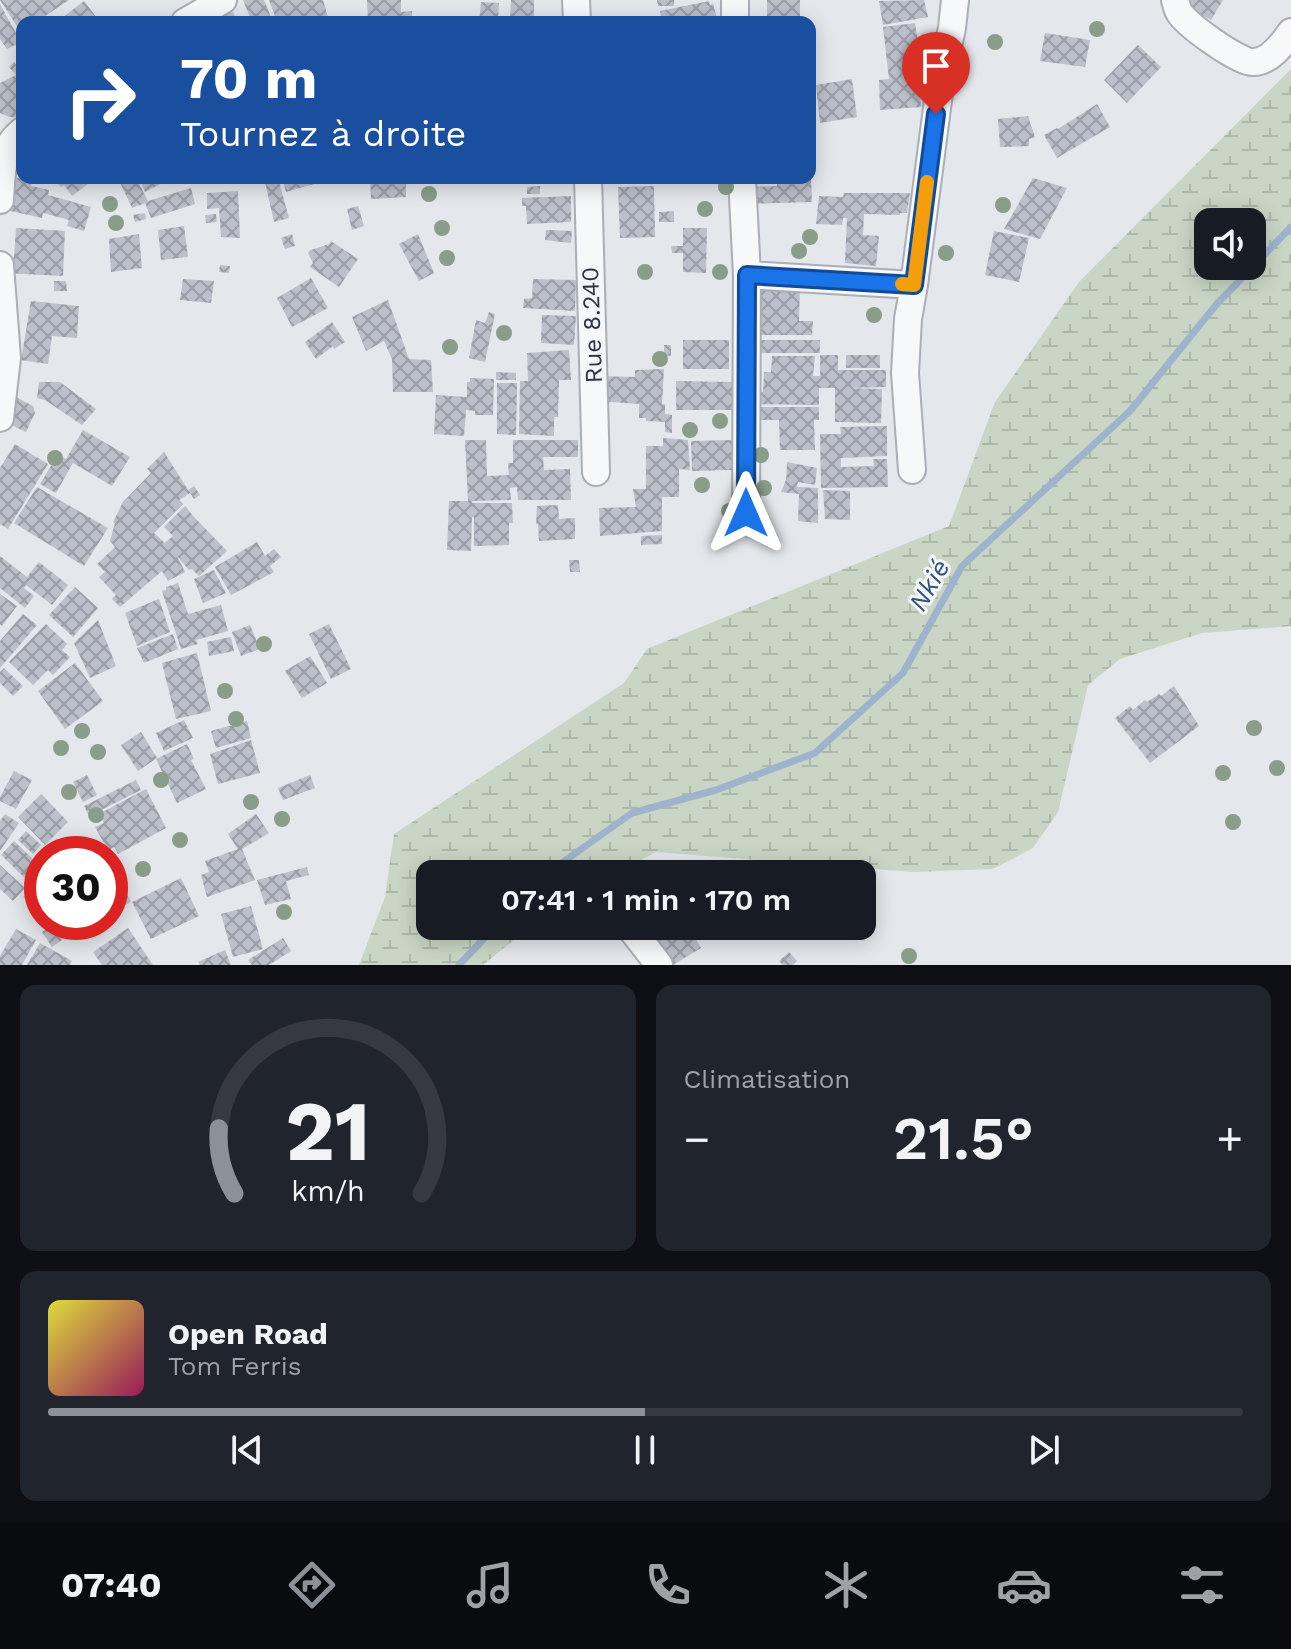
<!DOCTYPE html>
<html lang="fr">
<head>
<meta charset="utf-8">
<style>
  body { margin:0; font-family:"Work Sans",sans-serif; background:#20242c; color:#f1f3f6; height:100vh; display:flex; flex-direction:column; font-size:30px; white-space:nowrap }
  * { box-sizing:border-box; margin:0 }
  p { font-size:26px; color:#9ea1a6 }
  .icon { flex:none; width:44px; height:44px; fill:none; stroke:currentColor; stroke-width:2; stroke-linecap:round; stroke-linejoin:round }
  .map { position:relative; height:965px; overflow:hidden }
  .sheet { display:flex; flex-direction:column; gap:20px; padding:20px; background:#0d0f14; flex:1 }
  .sheet>* { flex:none }
  .banner { position:absolute; left:16px; top:16px; width:800px; height:168px; border-radius:16px; box-shadow:0 4px 20px #0003; background:#1a4fa0; color:#fff; overflow:hidden }
  .controls { position:absolute; left:1194px; top:208px; display:grid; gap:16px }
  .controls a { display:grid; place-items:center; width:72px; height:72px; border-radius:16px; background:#171b24; box-shadow:0 4px 20px #0003; font-size:40px }
  .speed { position:absolute; left:24px; top:836px; display:flex; gap:16px; font-size:40px; font-weight:700; text-align:center }
  .speed>* { display:grid; place-content:center; width:104px; height:104px; border-radius:50%; background:#171b24; box-shadow:0 4px 20px #0003; line-height:1 }
  .speed .limit { border:12px solid #d22; background:#fff; color:#111 }
  .pin { position:absolute; display:grid; place-items:center; width:68px; height:68px; color:#fff; margin:-82px -34px; border-radius:50% 50% 50% 0; rotate:-45deg; box-shadow:0 0 8px #0007 }
  .pin .icon { rotate:45deg }
  .me { position:absolute; width:88px; margin:-44px; rotate:0deg; stroke-linejoin:round; filter:drop-shadow(0 0 6px #0008) }
  .turn { display:flex; align-items:center; gap:28px; height:168px; padding:0 32px; font-size:36px }
  .turn .icon { width:104px; height:104px; stroke-width:2.5 }
  .turn b { display:block; font-size:56px; line-height:68px }
  .big { font-size:60px; font-weight:600; line-height:1.1 }
  .sheet .card { flex:1; display:flex; flex-direction:column; justify-content:center; gap:12px; min-width:0; padding:0 28px; border-radius:16px; background:#20242c }
  .sheet .dial { align-items:center; gap:0 }
  .dial svg { height:208px; overflow:visible; fill:none; stroke:#363941; stroke-width:7; stroke-linecap:round; text-anchor:middle }
  .dial text { fill:#f1f3f6; stroke:none }
  .song { display:flex; align-items:center; gap:24px }
  .cover { width:96px; height:96px; border-radius:12px; background:linear-gradient(135deg,hsl(60 70% 55%),hsl(330 70% 35%)) }
  .played { height:8px; border-radius:4px; background:linear-gradient(90deg,#8c9099 50%,#363941 50%) }
  .keys { display:flex; justify-content:space-around; direction:ltr }
  .heat { display:flex; justify-content:space-between; align-items:center; font-size:44px; direction:ltr }
  .sheet .tiles { flex:1; display:grid; gap:20px; grid-template-columns:1fr 1fr }
  .card:last-child { grid-column:span 2 }
  .trip { position:absolute; left:416px; top:860px; width:460px; height:80px; border-radius:16px; background:#171b24; box-shadow:0 4px 20px #0003; font-weight:600; line-height:80px; text-align:center }
  .tabs { display:flex; height:128px; justify-content:space-around; align-items:center; background:#090b0e; color:#9ea1a6 }
  .tabs .icon { width:56px; height:56px }
  .tabs .active { color:#8c9099 }
  .tabs b { font-size:36px; color:#f1f3f6 }
  .map>svg:first-child { display:block }
  .wetland { fill:url(#wetland-marsh); fill-rule:evenodd }
  .lines { fill:none; stroke-linecap:round; stroke-linejoin:round }
  .stream { stroke:#9fb4cc; stroke-width:7 }
  .building { fill:url(#building-cross-hatch) }
  .street-casing { stroke:#a9aeb7; stroke-width:30 }
  .street { stroke:#f7f8fa; stroke-width:26 }
  .tree { fill:#899d89 }
  .route-casing { stroke:#114b97; stroke-width:20 }
  .route { stroke:#1a73e8; stroke-width:14 }
  .slow { stroke:#f59e0b; stroke-width:14 }
  .labels { text-anchor:middle; stroke-width:6; stroke-linejoin:round; paint-order:stroke }
  .street-label { font-size:24px; fill:#2b3445; stroke:#f4f6f9 }
  .water-label { font-size:26px; font-style:italic; fill:#34527a; stroke:#f4f6f9 }
</style>
</head>
<body>
<div class="map">
<svg width="1291" height="965" viewBox="0 0 1291 965">
  <defs>
    <pattern id="wetland-marsh" width="20" height="14" patternUnits="userSpaceOnUse" patternTransform="scale(2)"><rect width="20" height="14" fill="#c9d6c5"/><path d="M1 5h8M5 5V1M11 12h8M15 12V8" fill="none" stroke="#adb8ab"/></pattern>
    <pattern id="building-cross-hatch" width="8" height="8" patternUnits="userSpaceOnUse" patternTransform="scale(2)"><rect width="8" height="8" fill="#bbc0ca"/><path d="M0 0l8 8M0 8l8-8" fill="none" stroke="#989da6"/></pattern>
  </defs>
  <rect width="100%" height="100%" fill="#e4e7ec"/>
  <!-- wetland -->
  <path class="wetland" d="M1291 69V626L1202 633 1120 659 1088 685 1058 812 1033 848 993 869 913 872 656 852 614 874H430V926H531L483 965H359L385 897 394 834 624 683 647 649 949 526 995 402 1079 282ZM1208 222H1252V266H1208Z"/>
  <g class="lines">
    <!-- stream -->
    <path class="stream" d="M546 874 632 813 716 790 815 753 903 673 962 566 1130 411 1216 305 1291 227
      M459 965 496 926"/>
  </g>
  <!-- building -->
  <path class="building" d="M0 0H69L36 22H22V34Z
    M243 0H264L273 22H252Z
    M269 0H323L328 17 306 22H277Z
    M367 0H401V12L412 11V22H368Z
    M511 0H534V22H510Z
    M657 0H674V6H658Z
    M767 0H800V22H767Z
    M924 0 928 17 883 25 879 1Z
    M1191 0H1223L1211 20 1187 6Z
    M84 1 100 22H57Z
    M709 1 710 5 713 4 717 18 703 22H662L660 11Z
    M481 2 499 3 498 22H479Z
    M0 4 21 42 7 49 0 39Z
    M233 12 237 22H208Z
    M915 23 923 78H919L921 107 880 110 879 80 889 79 883 27Z
    M1045 33 1090 40 1085 67 1040 61Z
    M1138 45 1161 67 1127 103 1104 80Z
    M14 62 22 71V118L10 117 0 113V83L16 75 9 67Z
    M852 79 857 117 820 123 816 85Z
    M1097 104 1110 127 1057 158 1044 135 1057 128 1058 129Z
    M1028 116 1035 137 1029 139V146L1000 147 998 119Z
    M14 177 32 181 31 186 49 190 48 195 91 207 84 231 67 226 69 220 43 213 42 218 6 210Z
    M53 178H95L72 196 64 185 61 187Z
    M118 178H136L148 201 191 188 195 204 151 218 145 203 132 208Z
    M139 178H172L145 192Z
    M264 178H278L289 218 274 222Z
    M282 178H312L314 184 286 192Z
    M370 178H406V197L371 199Z
    M610 178H647V180L610 184Z
    M777 178H811L812 202 748 204V187L777 186Z
    M1033 178 1067 188 1040 239 1004 229Z
    M540 186V194H527V187Z
    M654 186 655 237 620 238 618 187Z
    M238 191 240 238 221 237 219 208 207 209V193Z
    M844 193H910L907 213H900V215L864 214 863 235 879 236 876 266 845 263 847 218H843L842 225 816 224 819 196 843 197Z
    M571 196V222L527 224 526 206H522V198Z
    M358 206 364 226 352 230 347 209Z
    M674 211V222H659V212Z
    M145 213 146 219 135 222 133 215Z
    M216 214 217 222 206 223 205 215Z
    M184 226 188 257 161 260 158 230Z
    M16 228 65 231 63 276 6 273 5 258H14Z
    M683 228H707L706 273 683 272V253H672L671 246H683Z
    M546 230 572 231 571 243 545 240Z
    M994 231 1029 238 1019 282 985 275Z
    M139 234 142 268 111 272 109 239Z
    M292 234 295 246 285 249 281 238Z
    M418 234 434 273 419 281 399 244Z
    M331 241 358 259 339 287 310 267 313 263 308 253 311 250 329 244Z
    M220 265 230 266 229 273 219 272Z
    M311 278 328 308 292 327 277 298Z
    M183 279 214 281 211 303 180 300Z
    M533 279 576 280 575 311 523 308 524 299 532 298Z
    M54 281H66L67 291H54Z
    M756 283 800 287 799 321H813L812 335H756Z
    M388 300 409 359 431 360 433 392H393L392 359 384 341 366 351 352 317Z
    M31 301 79 306 77 338 52 336 48 364 21 360Z
    M489 312 495 314 485 362 469 358 476 320 485 323Z
    M542 315 576 316 574 345 541 343Z
    M332 322 345 342 334 349 333 346 316 359 305 342Z
    M683 340H729V369H683Z
    M755 340H820V353H754Z
    M664 345H671V356L664 355Z
    M569 350 571 380H559L558 417H554V436L519 434 520 381H528L527 353Z
    M820 355H838V370H886V387L846 388 882 389 881 423 835 422V388H819V405L753 404V392H763L764 372H771L772 356H815L813 376H820Z
    M846 355H880V368H846Z
    M664 369 662 404H665V414L672 415V433L665 432V422L646 421V418H639V404L598 401V376L635 377V370Z
    M496 372 516 373V380H496Z
    M470 378 494 379 493 415H475V411L466 410 464 436 434 434 436 395 467 397V382H470Z
    M676 381 732 382V410H676Z
    M39 382H60L96 409 82 425 45 400 37 398Z
    M497 383H517L516 435 497 434Z
    M16 397 33 406 35 413 26 432 5 422Z
    M753 407H819V420H814L815 450H780L779 420H753Z
    M887 426V456L841 458V467L874 466 873 459H887L888 487 821 488 820 434H841L840 427Z
    M83 430 130 457 112 486 73 463 56 493 40 484 58 454 66 459Z
    M663 438 688 440 690 470 679 469V497H662V531L600 536 599 508 636 507 633 489H646V446H663Z
    M465 440H486L487 476 509 475 508 463H513V440H578V457H543L544 470 570 469 571 500H518L517 487 510 488 511 500 472 501V503H512L513 523H509V545L474 546V517H472L471 551 447 550 449 501H468Z
    M732 440V470L692 471 691 441Z
    M15 444 48 464 8 529 0 524V468Z
    M164 452 190 493 179 500 183 504 154 533 165 543 173 536 164 527 185 506 194 517 227 551 199 576 192 569 189 570 177 556 185 572 168 581 162 571 120 607 112 599 116 595 99 577 105 572 97 564 115 547 110 541 115 523 113 522 123 502 151 473 147 469Z
    M787 462 817 468 815 485 798 482 797 487 818 488V523L798 521 799 494 781 492 786 480Z
    M194 486 200 495 194 499 188 490Z
    M37 487 108 528 84 566 14 523Z
    M823 490 850 491V520L825 519Z
    M558 505 559 519 575 518V539L539 541 538 524H536L537 506Z
    M662 535V544L641 545V536Z
    M257 542 265 556 274 549 281 557 270 566 274 572 231 595 215 567Z
    M0 556 27 577 39 562 68 585 52 605 26 585 24 588 34 596 25 608 0 588Z
    M569 560H579L580 572H570Z
    M214 570 226 593 203 603 194 579Z
    M178 583 188 614 221 605 228 631 196 640 198 644 181 649 162 591 166 590V587Z
    M75 587 98 608 73 637 49 615Z
    M0 594 17 606 2 626 0 624Z
    M159 599 170 632 137 646 125 613Z
    M23 614 37 625 0 668V641Z
    M98 620 116 666 90 678 74 643Z
    M46 624 67 644 62 650 70 657 53 675 48 670 33 685 9 662Z
    M329 624 351 669 331 679 309 634Z
    M250 625 260 649 241 656 232 632Z
    M173 634 178 649 144 663 137 648Z
    M231 637 234 651 209 656 207 642Z
    M197 653 211 711 176 719 162 663Z
    M310 656 327 683 302 698 285 671Z
    M75 663 103 701 65 729 38 691Z
    M4 668 23 686 13 696 0 683V672Z
    M1174 686 1199 726 1150 763 1115 718 1130 706 1133 710 1145 700 1147 702 1159 694 1161 696Z
    M184 720 193 738 164 751 156 733Z
    M247 721 251 738 216 748 211 731Z
    M141 732 157 758 138 771 121 745Z
    M251 740 260 773 218 784 210 754Z
    M187 744 194 759 191 760 206 789 177 803 156 759Z
    M14 771 32 780 16 809 0 801V797Z
    M87 775 97 795 83 802 73 782Z
    M310 775 315 788 283 800 278 788Z
    M136 780 141 790 89 816 84 806Z
    M146 789 166 828 118 854 114 847 108 850 95 827 104 823 99 814Z
    M41 794 68 822 45 845 18 817Z
    M5 814 19 823 0 851V821Z
    M256 814 269 833 242 849 255 880 207 897 201 875 209 872 205 861 238 849 228 834Z
    M26 831 41 845 33 854 18 840Z
    M14 841 39 865 26 879 1 855Z
    M0 865 25 888 13 901 0 889Z
    M307 867 309 875 286 881 291 899 265 905 257 880Z
    M116 874 131 902 110 913V877Z
    M42 876V916L23 897Z
    M181 878 199 916 151 939 132 902Z
    M251 906 263 949 233 957 221 914Z
    M56 922H60L69 935 52 947 42 932Z
    M72 922H104L81 939 69 924Z
    M682 926H688L701 948 673 965H667L654 943 660 940 657 935 665 930 669 934Z
    M128 928 153 965H102L93 952Z
    M16 929 36 940 22 965H0V956Z
    M283 938 291 951 269 965H252L248 960Z
    M40 943 72 961 70 965H27Z
    M225 950 231 965H200L198 962Z
    M789 952 797 961 793 965H783L779 961Z"/>
  <g class="lines">
    <defs>
      <path id="street" d="M576 0 577 22
        M735 0V22
        M1175 0C1176 4 1177 8 1179 12 1186 25 1239 62 1252 62 1269 63 1282 45 1291 32
        M185 22 223 0
        M588 178 596 472
        M742 178 747 275 746 513
        M0 200C2 175 0 148 22 131
        M0 265 7 358 0 418
        M747 275 914 285 908 319 905 373 912 470
        M914 285 940 85 952 28 955 0
        M629 926 659 965"/>
    </defs>
    <!-- street casing -->
    <use href="#street" class="street-casing"/>
    <!-- street -->
    <use href="#street" class="street"/>
  </g>
  <!-- trees -->
  <g class="tree">
    <circle cx="1097" cy="29" r="8"/>
    <circle cx="995" cy="42" r="8"/>
    <circle cx="726" cy="187" r="8"/>
    <circle cx="429" cy="194" r="8"/>
    <circle cx="110" cy="204" r="8"/>
    <circle cx="1003" cy="205" r="8"/>
    <circle cx="705" cy="209" r="8"/>
    <circle cx="116" cy="223" r="8"/>
    <circle cx="442" cy="228" r="8"/>
    <circle cx="810" cy="237" r="8"/>
    <circle cx="799" cy="251" r="8"/>
    <circle cx="946" cy="253" r="8"/>
    <circle cx="447" cy="258" r="8"/>
    <circle cx="645" cy="272" r="8"/>
    <circle cx="720" cy="272" r="8"/>
    <circle cx="874" cy="315" r="8"/>
    <circle cx="504" cy="333" r="8"/>
    <circle cx="450" cy="347" r="8"/>
    <circle cx="660" cy="359" r="8"/>
    <circle cx="720" cy="421" r="8"/>
    <circle cx="690" cy="430" r="8"/>
    <circle cx="761" cy="455" r="8"/>
    <circle cx="55" cy="458" r="8"/>
    <circle cx="702" cy="485" r="8"/>
    <circle cx="764" cy="488" r="8"/>
    <circle cx="729" cy="511" r="8"/>
    <circle cx="758" cy="519" r="8"/>
    <circle cx="264" cy="644" r="8"/>
    <circle cx="225" cy="691" r="8"/>
    <circle cx="236" cy="719" r="8"/>
    <circle cx="1254" cy="728" r="8"/>
    <circle cx="82" cy="731" r="8"/>
    <circle cx="61" cy="748" r="8"/>
    <circle cx="98" cy="752" r="8"/>
    <circle cx="1277" cy="768" r="8"/>
    <circle cx="1223" cy="773" r="8"/>
    <circle cx="161" cy="780" r="8"/>
    <circle cx="69" cy="792" r="8"/>
    <circle cx="251" cy="802" r="8"/>
    <circle cx="96" cy="815" r="8"/>
    <circle cx="282" cy="819" r="8"/>
    <circle cx="1233" cy="822" r="8"/>
    <circle cx="180" cy="840" r="8"/>
    <circle cx="143" cy="869" r="8"/>
    <circle cx="284" cy="912" r="8"/>
    <circle cx="909" cy="956" r="8"/>
  </g>
  <g class="lines">
    <defs>
      <path id="route" d="M746 513 747 275 914 285 936 114"/>
    </defs>
    <!-- route casing -->
    <use href="#route" class="route-casing"/>
    <!-- route -->
    <use href="#route" class="route"/>
    <!-- slow -->
    <path class="slow" d="M902 284 914 285 927 182"/>
  </g>
  <g class="labels">
    <!-- street labels -->
    <g class="street-label">
      <text transform="translate(592 325) rotate(-92)" y="8">Rue 8.240</text>
    </g>
    <!-- water labels -->
    <g class="water-label">
      <text transform="translate(929 585) rotate(-60)" y="9">Nkié</text>
    </g>
  </g>
</svg>
<div class="controls">
<a><svg class="icon" aria-label="sound" viewBox="0 0 24 24"><path d="M4 9h4l5-4v14l-5-4H4zM17 9q2 3 0 6"/></svg></a>
</div>
<div class="speed"><div class="limit">30</div></div>
<div class="pin" style="left:936px;top:114px;background:#d93025"><svg class="icon" aria-label="arrive" viewBox="0 0 24 24"><path d="M6 21V4h12l-3 4 3 4H6"/></svg></div>
<svg class="me" style="left:746px;top:513px" viewBox="-20 -20 40 40"><path d="M0-17L14 15 0 8-14 15z" fill="#1a73e8" stroke="#fff" stroke-width="4"/></svg>
<div class="trip">07:41 · 1 min · 170 m</div>
<div class="banner">
<div class="turn"><svg class="icon" aria-label="right" viewBox="0 0 24 24"><path d="M7 20v-9h11M14 6l5 5-5 5"/></svg><div><b>70 m</b>Tournez à droite</div></div>
</div>
</div>
<section class="sheet">
<div class="tiles">
<div class="card dial"><svg viewBox="0 0 100 80">
<path d="M14 69A42 42 0 1 1 86 69"/>
<path d="M14 69A42 42 0 0 1 8 44" stroke="#8c9099"/>
<text x="50" y="56" font-size="32" font-weight="700">21</text>
<text x="50" y="72" font-size="11">km/h</text>
</svg></div>
<div class="card"><p>Climatisation</p>
<div class="heat"><a>−</a><b class="big">21.5°</b><a>+</a></div>
</div>
<div class="card">
<div class="song"><i class="cover"></i><div><b>Open Road</b><p>Tom Ferris</p></div></div>
<div class="played"></div>
<div class="keys"><svg class="icon" aria-label="previous" viewBox="0 0 24 24"><path d="M18 5L8 12l10 7zM5 5v14"/></svg><svg class="icon" aria-label="pause" viewBox="0 0 24 24"><path d="M8 5v14M16 5v14"/></svg><svg class="icon" aria-label="next" viewBox="0 0 24 24"><path d="M6 5l10 7-10 7zM19 5v14"/></svg></div>
</div>
</div>
</section>
<nav class="tabs">
<b>07:40</b>
<svg class="icon active" aria-label="directions" viewBox="0 0 24 24"><path d="M12 3l9 9-9 9-9-9zM9 14v-3h6M13 9l2 2-2 2"/></svg>
<svg class="icon" aria-label="music" viewBox="0 0 24 24"><path d="M9 18V5l10-2v13"/><circle cx="6" cy="18" r="3"/><circle cx="16" cy="16" r="3"/></svg>
<svg class="icon" aria-label="phone" viewBox="0 0 24 24"><path d="M5 4h4l2 5-3 2q2 4 5 5l2-3 5 2v4C11 20 4 13 5 4z"/></svg>
<svg class="icon" aria-label="climate" viewBox="0 0 24 24"><path d="M12 3v18M4 7l16 10M4 17L20 7"/></svg>
<svg class="icon" aria-label="car" viewBox="0 0 24 24"><path d="M5 17H2v-5l4-1 3-4h7l3 4 3 1v5h-3M9 17h6M6 11h13"/><circle cx="7" cy="17" r="2"/><circle cx="17" cy="17" r="2"/></svg>
<svg class="icon" aria-label="filters" viewBox="0 0 24 24"><path d="M4 7h16M4 17h16"/><circle cx="9" cy="7" r="2"/><circle cx="15" cy="17" r="2"/></svg>
</nav>
</body>
</html>
